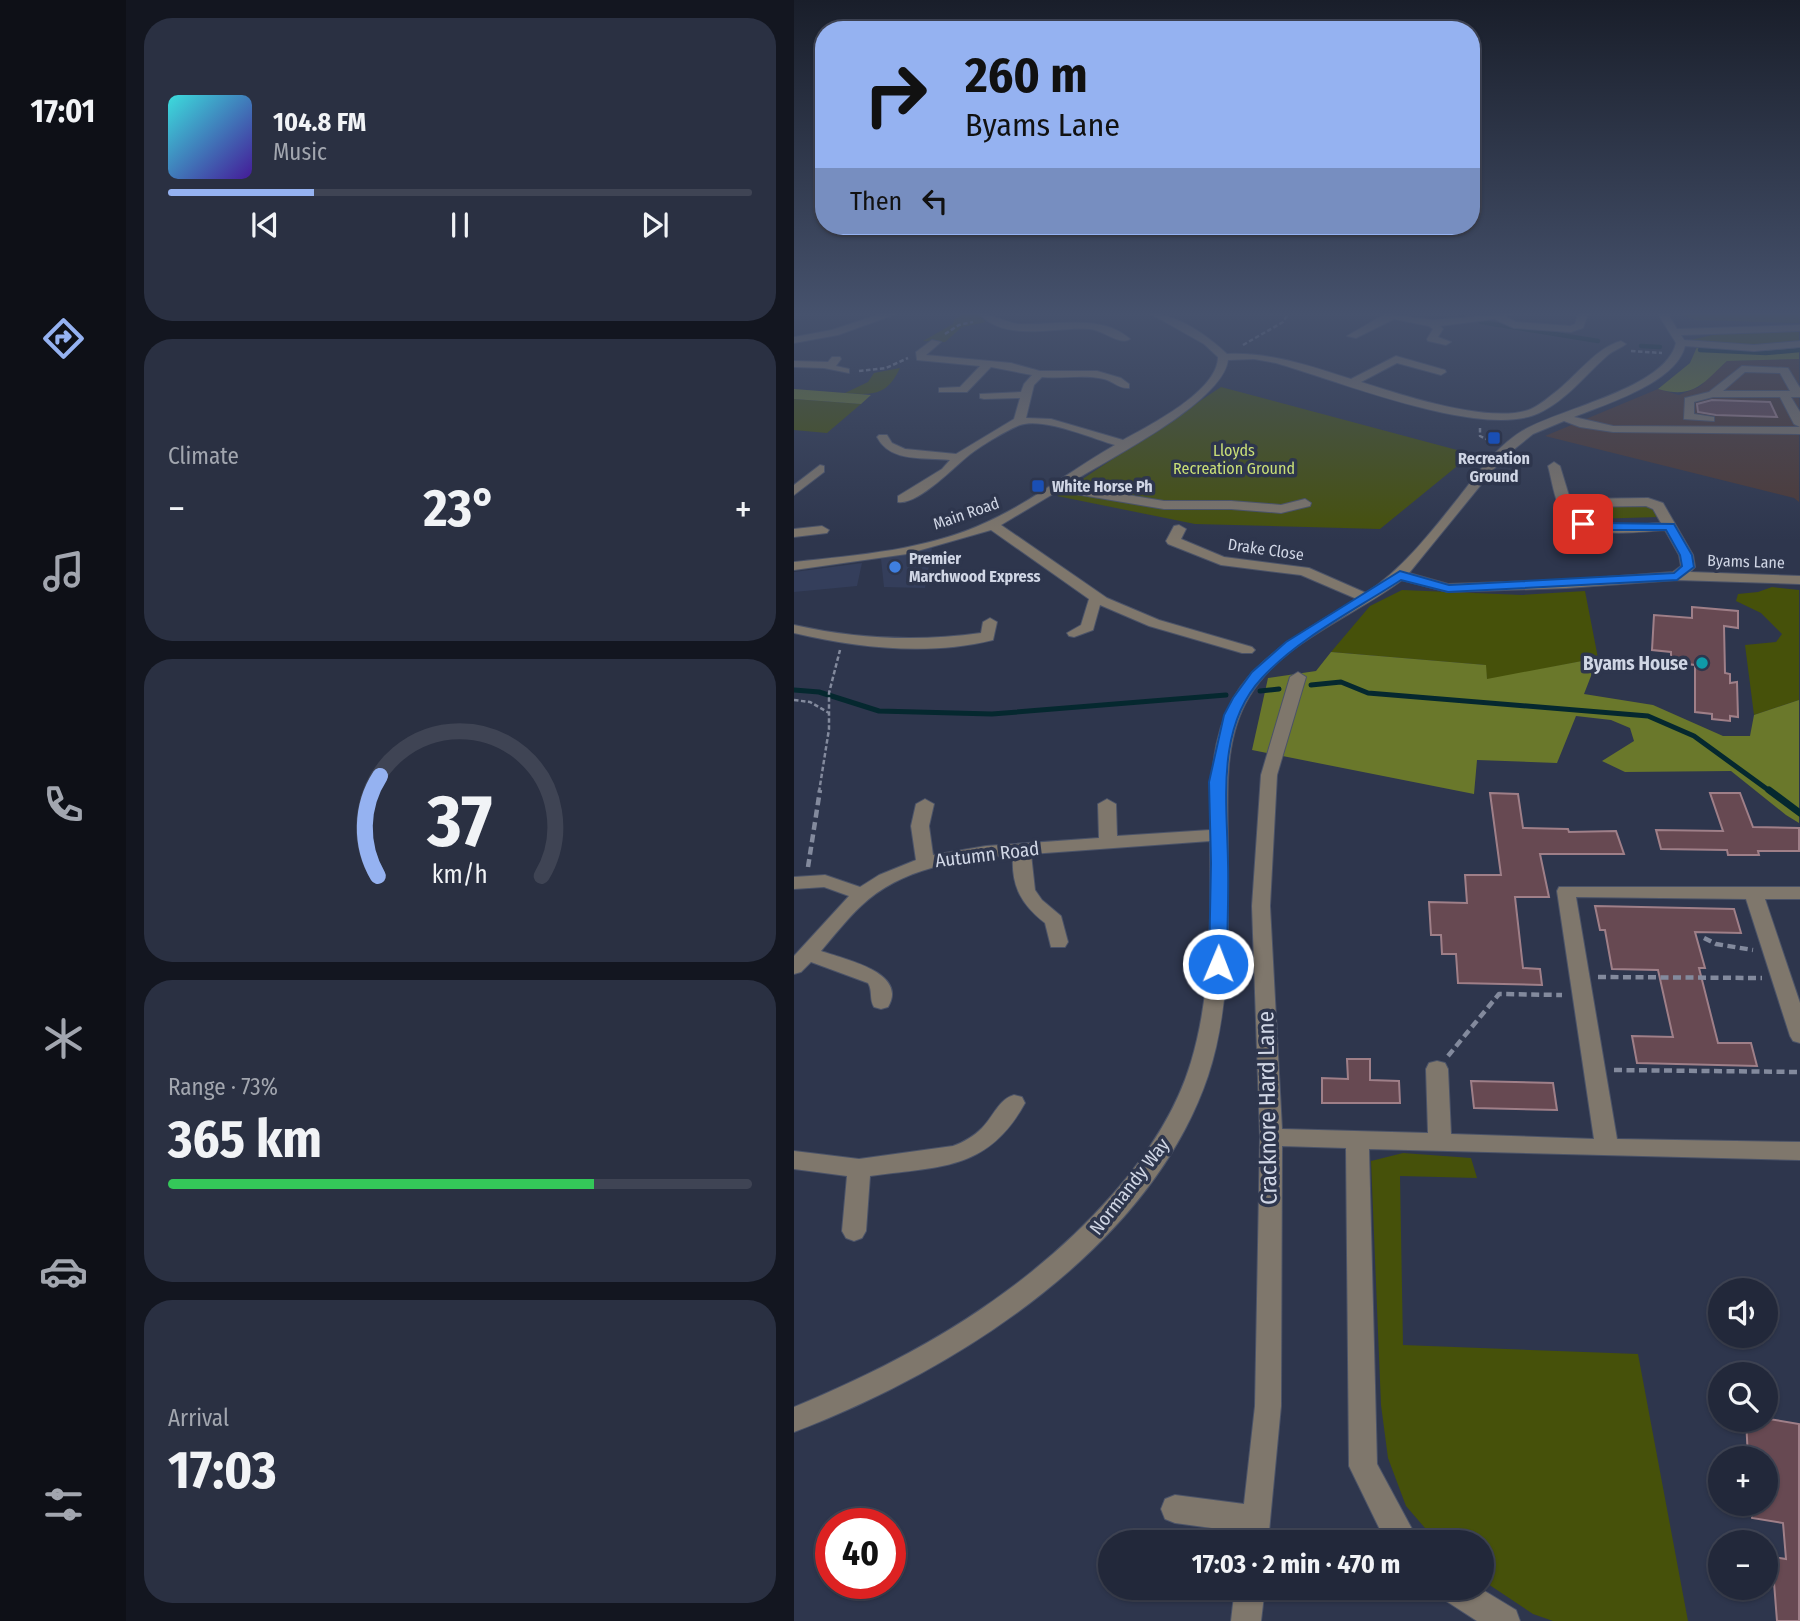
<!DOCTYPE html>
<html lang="en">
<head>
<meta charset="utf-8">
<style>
  body { margin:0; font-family:"Fira Sans Condensed",sans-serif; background:#2a3042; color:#f1f3f6; height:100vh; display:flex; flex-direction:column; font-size:26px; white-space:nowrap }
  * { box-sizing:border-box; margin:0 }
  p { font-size:23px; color:#a2a6af }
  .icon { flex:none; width:38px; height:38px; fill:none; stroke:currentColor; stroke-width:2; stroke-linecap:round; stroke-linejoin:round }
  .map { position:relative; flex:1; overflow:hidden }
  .drawer { display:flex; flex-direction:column; gap:18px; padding:18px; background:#131620; width:668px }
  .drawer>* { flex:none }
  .guide { position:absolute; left:21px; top:21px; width:665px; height:214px; border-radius:28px; box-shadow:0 2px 5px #0004,0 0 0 2px #3f4454; background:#95b2f1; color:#111; overflow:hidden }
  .buttons { position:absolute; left:914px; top:1278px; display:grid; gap:14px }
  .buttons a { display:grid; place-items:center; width:70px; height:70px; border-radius:50%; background:#22283a; box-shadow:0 2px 5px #0004,0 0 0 2px #3f4454; font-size:35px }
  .speed { position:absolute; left:21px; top:1508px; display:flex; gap:14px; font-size:35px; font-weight:700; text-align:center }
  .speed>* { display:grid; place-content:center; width:91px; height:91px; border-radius:50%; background:#22283a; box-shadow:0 2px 5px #0004,0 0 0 2px #3f4454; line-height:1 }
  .speed .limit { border:10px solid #d22; background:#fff; color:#111 }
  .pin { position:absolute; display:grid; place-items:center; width:60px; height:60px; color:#fff; margin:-30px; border-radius:14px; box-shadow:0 4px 10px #0006 }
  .me { position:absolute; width:77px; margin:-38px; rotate:1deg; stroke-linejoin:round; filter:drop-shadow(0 0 5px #0008) }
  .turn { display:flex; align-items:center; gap:24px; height:147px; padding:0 35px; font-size:32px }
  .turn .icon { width:91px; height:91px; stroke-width:2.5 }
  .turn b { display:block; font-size:49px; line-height:60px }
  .then { display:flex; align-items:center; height:66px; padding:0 35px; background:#0003; gap:14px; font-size:26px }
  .big { font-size:52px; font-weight:700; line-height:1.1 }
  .drawer .tile { flex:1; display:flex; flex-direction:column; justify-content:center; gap:10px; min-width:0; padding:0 24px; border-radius:28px; background:#2a3042 }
  .drawer .dial { align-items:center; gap:0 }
  .dial svg { height:182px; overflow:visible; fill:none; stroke:#3f4454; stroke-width:7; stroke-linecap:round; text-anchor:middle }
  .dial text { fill:#f1f3f6; stroke:none }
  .song { display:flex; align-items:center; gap:21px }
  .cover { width:84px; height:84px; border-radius:10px; background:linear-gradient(135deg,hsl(180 70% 55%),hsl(260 70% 35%)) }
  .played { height:7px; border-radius:4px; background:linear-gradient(90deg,#95b2f1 25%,#3f4454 25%) }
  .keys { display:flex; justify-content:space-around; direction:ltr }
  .heat { display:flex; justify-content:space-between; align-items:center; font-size:38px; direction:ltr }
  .charge { height:10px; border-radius:5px; background:linear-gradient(90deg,#34c759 73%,#3f4454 0) }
  .trip { position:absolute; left:304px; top:1530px; width:396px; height:70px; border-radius:35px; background:#22283a; box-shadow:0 2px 5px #0004,0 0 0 2px #3f4454; font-weight:700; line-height:70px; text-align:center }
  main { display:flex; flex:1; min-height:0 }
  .dock { display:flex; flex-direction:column; width:126px; justify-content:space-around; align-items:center; background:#0e1017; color:#a2a6af }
  .dock .icon { width:49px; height:49px }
  .dock .current { color:#95b2f1 }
  .dock b { font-size:32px; color:#f1f3f6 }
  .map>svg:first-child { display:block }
  .built { fill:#343e5b }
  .industrial { fill:#4d3935 }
  .green { fill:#46510a }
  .forest { fill:#6a782b }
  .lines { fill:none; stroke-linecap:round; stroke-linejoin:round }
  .stream-far2 { stroke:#05282f; stroke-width:4.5 }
  .stream-far1 { stroke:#05282f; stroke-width:5 }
  .stream { stroke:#05282f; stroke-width:7 }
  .building { fill:#674952; stroke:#9f7f88; stroke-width:2 }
  .minor-casing { stroke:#4b5368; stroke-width:2 }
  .path-far1 { stroke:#838a9d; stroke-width:2.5; stroke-dasharray:4.5 2.5; stroke-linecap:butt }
  .path { stroke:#838a9d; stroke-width:4.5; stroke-dasharray:8 4.5; stroke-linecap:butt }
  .minor { fill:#7f776c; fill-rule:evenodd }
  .route { fill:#1a73e8; stroke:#114b97; stroke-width:2 }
  .transit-dot { fill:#1a4fb4; stroke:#2e364d; stroke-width:2.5 }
  .shop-dot { fill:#3f7fe0; stroke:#2e364d; stroke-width:2.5 }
  .culture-dot { fill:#0f9aa8; stroke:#2e364d; stroke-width:2.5 }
  .labels { text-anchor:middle; stroke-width:7; stroke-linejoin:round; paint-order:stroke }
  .far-park-label { font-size:16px; fill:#cadf77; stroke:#2e364d }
  .far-poi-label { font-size:16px; font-weight:bold; fill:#d0d6e5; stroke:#2e364d; text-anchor:start }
  .far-street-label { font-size:16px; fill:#d0d6e5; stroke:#2e364d }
  .poi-label { font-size:19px; font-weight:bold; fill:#d0d6e5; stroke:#2e364d; text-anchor:end }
  .street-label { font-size:19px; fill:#d0d6e5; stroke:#2e364d }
  .near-street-label { font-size:23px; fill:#d0d6e5; stroke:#2e364d }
</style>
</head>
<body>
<main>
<nav class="dock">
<b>17:01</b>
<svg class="icon current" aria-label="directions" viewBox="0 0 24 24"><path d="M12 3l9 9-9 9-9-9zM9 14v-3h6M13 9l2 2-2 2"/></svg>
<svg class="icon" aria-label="music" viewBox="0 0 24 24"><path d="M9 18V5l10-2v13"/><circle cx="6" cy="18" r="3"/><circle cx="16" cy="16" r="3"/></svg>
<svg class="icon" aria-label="phone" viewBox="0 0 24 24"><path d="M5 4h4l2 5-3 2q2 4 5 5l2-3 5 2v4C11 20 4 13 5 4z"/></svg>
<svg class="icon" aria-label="climate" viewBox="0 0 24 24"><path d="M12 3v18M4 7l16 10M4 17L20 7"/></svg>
<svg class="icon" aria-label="car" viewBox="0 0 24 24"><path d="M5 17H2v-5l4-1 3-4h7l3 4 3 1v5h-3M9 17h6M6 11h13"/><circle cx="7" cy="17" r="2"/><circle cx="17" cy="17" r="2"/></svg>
<svg class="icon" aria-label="filters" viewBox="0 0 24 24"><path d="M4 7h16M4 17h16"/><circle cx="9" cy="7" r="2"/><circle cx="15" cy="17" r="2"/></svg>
</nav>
<section class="drawer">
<div class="tile">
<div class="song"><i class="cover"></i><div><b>104.8 FM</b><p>Music</p></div></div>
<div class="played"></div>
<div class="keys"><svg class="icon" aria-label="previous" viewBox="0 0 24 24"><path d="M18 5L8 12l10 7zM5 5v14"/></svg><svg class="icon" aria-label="pause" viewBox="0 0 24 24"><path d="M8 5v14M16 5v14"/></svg><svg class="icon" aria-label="next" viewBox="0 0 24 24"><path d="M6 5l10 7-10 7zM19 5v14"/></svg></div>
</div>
<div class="tile"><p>Climate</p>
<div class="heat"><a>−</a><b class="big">23°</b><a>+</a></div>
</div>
<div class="tile dial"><svg viewBox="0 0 100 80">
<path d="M14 69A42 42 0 1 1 86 69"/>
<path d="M14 69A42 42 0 0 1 15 25" stroke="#95b2f1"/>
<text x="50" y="56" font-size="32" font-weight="700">37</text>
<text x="50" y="72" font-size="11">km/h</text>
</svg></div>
<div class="tile"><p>Range · 73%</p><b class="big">365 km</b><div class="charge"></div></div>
<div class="tile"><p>Arrival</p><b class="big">17:03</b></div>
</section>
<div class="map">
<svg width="1006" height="1621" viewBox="0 0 1006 1621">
  <rect width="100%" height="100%" fill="#2e364d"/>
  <!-- built -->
  <path class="built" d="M138 548 131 588 90 587 87 559Z
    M68 563 63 586 0 592V572Z"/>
  <!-- industrial -->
  <path class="industrial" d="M1005 359V502L1000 498 751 436 864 389 885 395 905 387 933 361Z"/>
  <!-- green -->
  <path class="green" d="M169 314H184L192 322 168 327 151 342 129 341 159 324 160 320Z
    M886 314H1005V323L902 320Z
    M1005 331V342C967 345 930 347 892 341L928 333Z
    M106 368C93 396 79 395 51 393L74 382 80 373Z
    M427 387 678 454 586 529 401 524 263 496Z
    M0 399 67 404 33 433 0 430Z
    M855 506 865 517 796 519 787 507Z
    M978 587 1005 590V700L960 715 951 645 982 642 988 634 967 613 942 601 944 594 964 592Z
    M608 590 728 595 791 591 804 658 693 680 691 665 537 652 576 606Z
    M609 1153 677 1158 683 1178 606 1176 609 1345 844 1354 894 1621H759L739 1614 688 1580V1542H643L612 1506 594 1458 587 1405 577 1161Z"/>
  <!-- forest -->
  <path class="forest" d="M903 347 971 350 1005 347V359L933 361C908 384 900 399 864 389L896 363Z
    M0 389 77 395 67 404 0 399Z
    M537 652 692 665 693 679 804 658 790 694 859 705 929 736H956L960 715 1005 700V823L992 815 937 771 831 772 808 761 840 741 836 728 817 720 782 716 763 763 683 760 680 794 458 750 474 678 522 671Z"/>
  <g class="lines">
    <!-- stream-far2 -->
    <path class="stream-far2" d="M665 314 669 316
      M687 322 804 341
      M847 346 866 347
      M906 350 972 353 1006 350"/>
    <!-- stream-far1 -->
    <path class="stream-far1" d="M517 685 547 682 574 693 854 716 900 736 977 792
      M0 690 25 692 85 711 198 714 432 695
      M466 691 485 689"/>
    <!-- stream -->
    <path class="stream" d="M975 790 1006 813"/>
  </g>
  <!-- building -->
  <path class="building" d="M918 400 976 402 983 417 922 415 904 412 903 404Z
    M898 607 944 611V628L930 626 931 673 936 674V683L943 682 944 717 936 716V721L918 719V714L901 712V665L877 662V652L858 650 860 615 898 618Z
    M696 793 724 794 729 828 774 829 775 832 822 831 830 854H746L755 897H721L729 968 746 969 748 985 664 983 662 954H648L647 935H637L635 902 673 903 671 875H707Z
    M916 793H946L959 827 1005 828V851H964L965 855H934L933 850 867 849 862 830 929 831Z
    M801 906 940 909 947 933 901 932 911 968H905L924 1043H957L963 1066 843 1063 838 1036 879 1037 864 970 818 969 811 930H806Z
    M553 1059H576V1080L605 1081 606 1103H528V1078L554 1079Z
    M677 1081 759 1083 763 1110 680 1108Z
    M952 1419H975L1005 1424V1621H983L978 1557 992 1559 989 1523 958 1518 957 1503H971V1458H954Z"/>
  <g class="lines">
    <defs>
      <path id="minor" d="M86 314H102L44 335 0 343V337L38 330Z
        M185 314C199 314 210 322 224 324 260 326 307 313 336 339 326 346 309 330 296 329 261 326 213 343 185 314Z
        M357 314C384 314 414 336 433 354 477 352 515 366 557 379L602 356 651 370 652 372 647 375 603 363 567 382C608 395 697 425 737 409 746 405 755 397 764 390 784 374 802 348 827 341L832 344C827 348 820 350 814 355 792 374 773 400 745 413 689 440 542 380 482 363L460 359 434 360C429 403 310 461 273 485L370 501H437L487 505 511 499 517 503 516 506 487 513 437 509H370L264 491 207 525 313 598 365 620 458 647 461 650 458 653H448L355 626 306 605 299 630 280 637 275 636 273 633 287 625 295 599 197 530 113 554 0 570V562C64 555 134 550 193 522 239 501 277 470 321 445 297 438 249 417 226 425 213 430 185 447 174 456 159 468 124 505 104 502V496L148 469 156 460C131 457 96 463 83 437L85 435H93L98 443 111 449 162 454 220 419 226 398 190 399 186 398V394L227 392 230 384 238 375 197 367 173 392H145V388L166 387 186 366 123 360 122 352 138 340 147 342 132 355 217 363 246 371H303L327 378 335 384V388C325 389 319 381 310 379 290 374 268 379 248 377L240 385 232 418 257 419 329 440C356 425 424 391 424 357L410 344Z
        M591 314 639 320 717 314 712 317 722 322 776 326 781 324 784 314H794L789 328 777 332 720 328 700 319 646 326 649 329 644 337 657 342 652 345 634 341 633 339 639 329 635 326 600 319 562 338 553 336Z
        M864 314H874L883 329 1006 325V331L887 335 890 340 960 345 1006 341V347L960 351 891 346C882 383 812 404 780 417L819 426 1006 427V434L819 432 786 427 770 421 739 434 708 459 615 573 654 584 772 580 879 572 887 566 885 555 871 530C848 532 793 538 775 521 761 508 759 484 754 466L760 462 766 466 776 499 854 498 869 503 899 555 901 567 896 572 1006 576V584L883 580 772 588 654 592 608 580C558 618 488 641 455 697 428 742 434 799 434 849 434 877 434 906 434 935 433 982 429 1031 414 1076 356 1248 161 1371 0 1432V1407C121 1357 232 1293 319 1194 353 1155 382 1112 397 1062 418 992 417 914 416 841L237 854 241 890 248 900 267 916 274 942 271 947H257L251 923C227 904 217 886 219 855 165 860 108 867 67 906 52 920 40 936 27 951 49 959 115 972 94 1007L87 1009 80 1007C75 999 79 991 74 983L17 962 7 972 0 974V956L55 896 30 887 0 889V877L31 875 66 887 85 875 122 860 117 826 122 804 131 799 140 804 135 826 139 855 192 846 305 838 304 804 313 799 322 804 323 836 416 830C415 690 449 666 563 599L507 575 427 565 374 544 372 541 380 526 385 525 392 529 387 539 430 557 515 568 572 593C609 569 638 531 665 497 684 473 702 447 728 431 766 408 871 389 882 343ZM852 506 859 509 867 523C842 524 793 533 779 507Z
        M38 357H46L47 359 42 366 55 369V373L30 368 0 367V361L34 362Z
        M948 366 994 368 1006 388V397H997L1006 412V427L1000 424 986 397H919L900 402V414L920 417V421L890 419 891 398 915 392ZM951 372 986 373 996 391H929Z
        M26 465 30 466V472L0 495V485Z
        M28 526 35 530 33 533 0 537V529Z
        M196 618 203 622 199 640C135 656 63 648 0 633V625C62 639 124 642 187 633L189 622Z
        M504 672 512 677 483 775 476 906 488 1129 634 1133 632 1069 635 1063 643 1061 651 1063 654 1069 657 1134 800 1139 763 891 765 887H1006V899H971L1006 1003V1043L999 1041 996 1036 952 899 782 897 823 1139 1006 1142V1160L575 1149 583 1464 625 1542H592L555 1466 552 1148 488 1146 487 1406 474 1542H446L447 1532 381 1523 371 1519 367 1509 371 1499 381 1495 450 1504 461 1406 466 1137 458 906 467 775 496 677Z
        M220 1095 228 1097 231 1103C193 1172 144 1166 76 1176L72 1231 68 1238 60 1241 52 1238 48 1231 53 1176 0 1169V1151L65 1159 159 1146C170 1142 180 1136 188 1128 199 1117 205 1099 220 1095Z
        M441 1587H471L467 1621H437Z
        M641 1587H684L722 1610 726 1621H683L646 1597Z"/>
    </defs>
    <!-- minor casing -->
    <use href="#minor" class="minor-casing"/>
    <!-- path-far1 -->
    <path class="path-far1" d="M151 334 165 325 179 322
      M449 345 489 322 494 314
      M837 351 868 353
      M65 371 92 368 114 358
      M686 428V436L700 443
      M0 700 16 702 35 713
      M25 792 35 729V693L46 650"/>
    <!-- path -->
    <path class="path" d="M14 867 26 790
      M910 938 922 944 959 950
      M804 977 968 978
      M654 1056 705 994 768 995
      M820 1070 1006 1072"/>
    <!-- minor -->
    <use href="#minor" class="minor"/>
  </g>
  <!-- sky -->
  <linearGradient id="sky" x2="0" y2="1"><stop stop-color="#191e2a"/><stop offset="0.58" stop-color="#46526d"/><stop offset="1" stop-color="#46526d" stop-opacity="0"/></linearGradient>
  <rect width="1006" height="541" fill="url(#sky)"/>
  <!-- route -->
  <path class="route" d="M789 520 805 523 880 524 898 555 900 567 883 580 654 592 607 580C561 610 506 637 468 678 422 727 433 801 434 862 435 896 433 930 433 964L430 968H418L415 964 417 863 415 782 430 715 439 698 458 672 492 642 606 571 655 585 880 573 888 566 886 555 872 530H805L785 526V521Z"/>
  <!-- markers -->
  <g class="transit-dot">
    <rect x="693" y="431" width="14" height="14" rx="3.5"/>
    <rect x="237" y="479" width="14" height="14" rx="3.5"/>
  </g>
  <circle class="shop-dot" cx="101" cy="567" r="7"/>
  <circle class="culture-dot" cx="908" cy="663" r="7"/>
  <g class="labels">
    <!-- far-park labels -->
    <g class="far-park-label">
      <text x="440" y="456">Lloyds<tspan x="440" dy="18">Recreation Ground</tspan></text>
    </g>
    <!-- far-poi labels -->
    <g class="far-poi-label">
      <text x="700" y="464" text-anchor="middle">Recreation<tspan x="700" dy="18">Ground</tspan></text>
      <text x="258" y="492">White Horse Ph</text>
      <text x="115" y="564">Premier<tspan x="115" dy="18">Marchwood Express</tspan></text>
    </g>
    <!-- far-street labels -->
    <g class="far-street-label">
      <text transform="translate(172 513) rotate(-19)" y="6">Main Road</text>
      <text transform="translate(472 549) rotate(8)" y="6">Drake Close</text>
      <text transform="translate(952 561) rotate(2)" y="6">Byams Lane</text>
    </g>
    <!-- poi labels -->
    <g class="poi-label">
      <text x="894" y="670">Byams House</text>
    </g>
    <!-- street labels -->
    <g class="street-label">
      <text transform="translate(193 854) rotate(-7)" y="7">Autumn Road</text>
      <text transform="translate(335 1186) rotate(-52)" y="7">Normandy Way</text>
    </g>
    <!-- near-street labels -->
    <g class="near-street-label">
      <text transform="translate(473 1108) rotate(-91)" y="8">Cracknore Hard Lane</text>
    </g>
  </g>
</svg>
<div class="buttons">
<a><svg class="icon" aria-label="sound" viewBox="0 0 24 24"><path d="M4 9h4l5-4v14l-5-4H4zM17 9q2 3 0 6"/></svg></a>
<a><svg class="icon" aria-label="search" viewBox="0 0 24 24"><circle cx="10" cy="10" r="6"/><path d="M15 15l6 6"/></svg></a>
<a>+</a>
<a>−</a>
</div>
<div class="speed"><div class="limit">40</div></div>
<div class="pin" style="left:789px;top:524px;background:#d93025"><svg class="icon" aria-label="arrive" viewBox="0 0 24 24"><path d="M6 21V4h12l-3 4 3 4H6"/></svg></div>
<svg class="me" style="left:424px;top:964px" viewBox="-20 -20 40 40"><circle r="17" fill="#1a73e8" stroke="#fff" stroke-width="3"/><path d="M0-11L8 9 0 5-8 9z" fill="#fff"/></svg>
<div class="trip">17:03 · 2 min · 470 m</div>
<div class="guide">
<div class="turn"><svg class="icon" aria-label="right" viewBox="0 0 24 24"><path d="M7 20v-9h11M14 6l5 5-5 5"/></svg><div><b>260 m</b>Byams Lane</div></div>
<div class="then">Then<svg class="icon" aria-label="left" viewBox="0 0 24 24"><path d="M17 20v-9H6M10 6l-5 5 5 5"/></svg></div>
</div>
</div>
</main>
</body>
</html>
